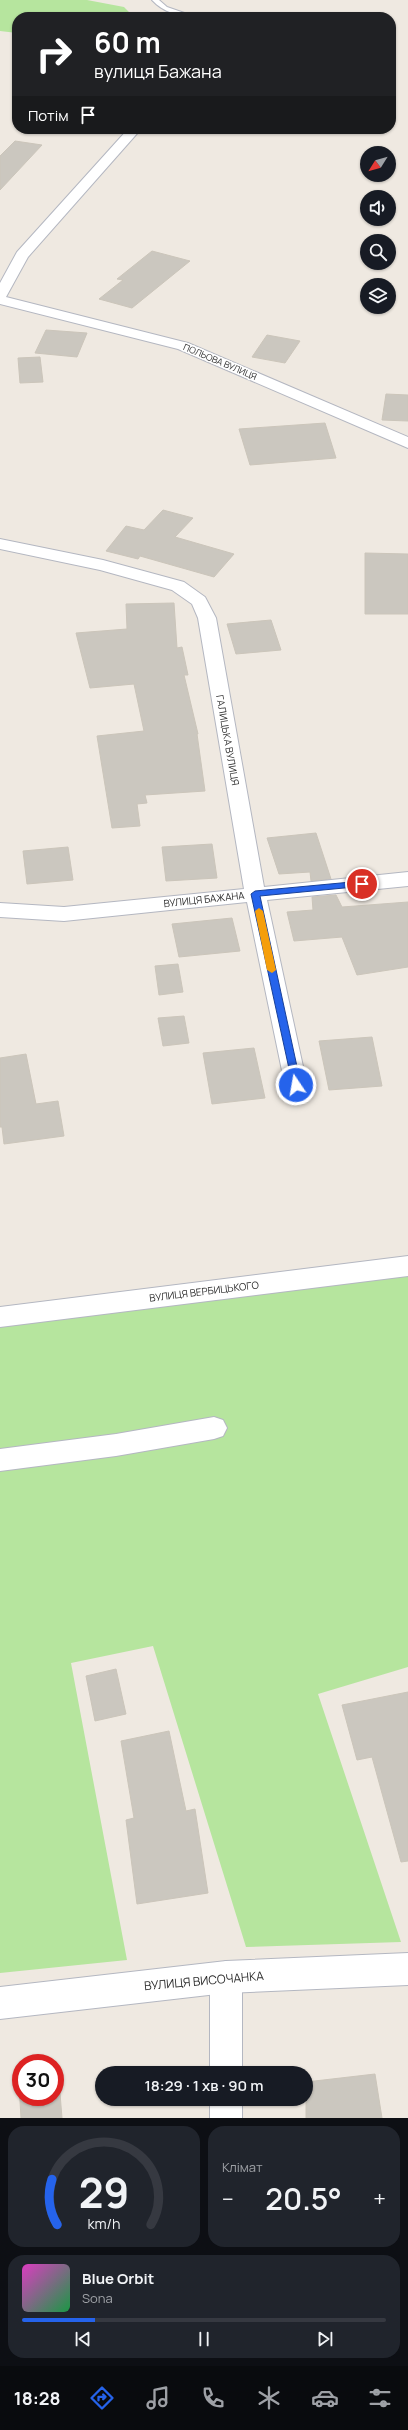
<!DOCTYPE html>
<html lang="uk">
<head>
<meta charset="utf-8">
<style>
  body { margin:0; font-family:Manrope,sans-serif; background:#20242c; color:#f1f3f6; height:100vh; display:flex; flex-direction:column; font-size:15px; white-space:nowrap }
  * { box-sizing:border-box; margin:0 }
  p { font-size:13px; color:#9ea1a6 }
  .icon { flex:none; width:22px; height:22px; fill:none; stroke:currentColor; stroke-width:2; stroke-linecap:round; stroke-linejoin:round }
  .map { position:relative; height:2118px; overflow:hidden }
  .drawer { display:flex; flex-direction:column; gap:8px; padding:8px; background:#0d0f14; flex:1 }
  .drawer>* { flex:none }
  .guide { position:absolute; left:12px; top:12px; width:384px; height:122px; border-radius:16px; box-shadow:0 1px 3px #0004; background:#202124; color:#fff; overflow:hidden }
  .needle { width:26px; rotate:233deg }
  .controls { position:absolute; left:360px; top:146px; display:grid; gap:8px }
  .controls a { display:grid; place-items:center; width:36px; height:36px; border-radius:50%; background:#171b24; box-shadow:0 1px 3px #0004; font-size:20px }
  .speed { position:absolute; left:12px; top:2054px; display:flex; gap:8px; font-size:20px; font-weight:700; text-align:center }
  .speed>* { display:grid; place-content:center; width:52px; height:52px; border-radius:50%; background:#171b24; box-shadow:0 1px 3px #0004; line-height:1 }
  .speed .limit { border:6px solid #d22; background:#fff; color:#111 }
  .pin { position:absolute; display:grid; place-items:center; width:34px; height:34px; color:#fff; margin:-17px; border:2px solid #fff; border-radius:50%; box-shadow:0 1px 4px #0007 }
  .me { position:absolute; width:44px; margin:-22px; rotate:348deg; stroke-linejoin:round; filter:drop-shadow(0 0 3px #0008) }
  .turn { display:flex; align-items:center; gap:14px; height:84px; padding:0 16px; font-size:18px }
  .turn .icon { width:52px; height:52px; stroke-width:2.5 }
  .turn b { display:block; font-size:28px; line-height:34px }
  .then { display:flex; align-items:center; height:38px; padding:0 16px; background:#0003; gap:8px; font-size:15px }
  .big { font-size:30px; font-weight:600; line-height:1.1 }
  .drawer .card { flex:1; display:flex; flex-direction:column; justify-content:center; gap:6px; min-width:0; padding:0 14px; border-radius:16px; background:#20242c }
  .drawer .dial { align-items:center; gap:0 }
  .dial svg { height:104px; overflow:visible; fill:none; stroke:#363941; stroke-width:7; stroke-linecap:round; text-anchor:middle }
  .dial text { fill:#f1f3f6; stroke:none }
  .song { display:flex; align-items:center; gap:12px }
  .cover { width:48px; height:48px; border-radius:6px; background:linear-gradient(135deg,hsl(310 70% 55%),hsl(140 70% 35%)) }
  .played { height:4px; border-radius:2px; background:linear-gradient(90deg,#2563eb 20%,#363941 20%) }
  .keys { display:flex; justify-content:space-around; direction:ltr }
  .heat { display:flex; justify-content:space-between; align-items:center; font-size:22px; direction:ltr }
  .drawer .tiles { flex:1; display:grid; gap:8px; grid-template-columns:1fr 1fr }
  .card:last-child { grid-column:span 2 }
  .trip { position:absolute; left:95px; top:2066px; width:218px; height:40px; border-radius:20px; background:#171b24; box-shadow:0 1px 3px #0004; font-weight:600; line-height:40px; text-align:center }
  .menu { display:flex; height:64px; justify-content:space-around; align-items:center; background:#090b0e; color:#9ea1a6 }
  .menu .icon { width:28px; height:28px }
  .menu .current { color:#2563eb }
  .menu b { font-size:18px; color:#f1f3f6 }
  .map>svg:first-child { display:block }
  .green { fill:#b6e59e }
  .building { fill:#cbc7bf; stroke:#cbc5ba }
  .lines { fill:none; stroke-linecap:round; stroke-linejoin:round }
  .service-casing { stroke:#b4b7c1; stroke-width:2 }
  .minor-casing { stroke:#b4b7c1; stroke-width:2 }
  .tertiary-casing { stroke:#b4b7c1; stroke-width:2 }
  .service { fill:#fff; fill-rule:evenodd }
  .minor { fill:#fff; fill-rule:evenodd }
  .tertiary { fill:#fff; fill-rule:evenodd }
  .route { fill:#2563eb; stroke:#184099 }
  .slow { fill:#f59e0b }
  .labels { text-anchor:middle; stroke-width:3; stroke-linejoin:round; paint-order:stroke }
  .far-street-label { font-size:9px; fill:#2e2e2e; stroke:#fff }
  .street-label { font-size:10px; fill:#2e2e2e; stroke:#fff }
  .near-street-label { font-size:12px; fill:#2e2e2e; stroke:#fff }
</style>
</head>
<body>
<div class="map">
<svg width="408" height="2118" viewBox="0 0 408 2118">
  <rect width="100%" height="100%" fill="#efe9e1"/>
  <!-- green -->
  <path class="green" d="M0 0H87L124 7 134 17H17V33L0 31Z
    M408 1266V1667L318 1694 401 1942 246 1947 153 1646 71 1663 127 1960 0 1973V1315Z"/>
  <!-- building -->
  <path class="building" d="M15 141 42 145 0 190V156Z
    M152 251 190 261 132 308 99 299 123 280 117 279Z
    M46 330 87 333 77 357 35 353Z
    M267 335 300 341 285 363 252 357Z
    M40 357 43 382 20 383 18 358Z
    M386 394 408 395V421L382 420Z
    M325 423 336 458 250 465 239 429Z
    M163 510 193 518 175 537 234 554 214 577 140 556 138 559 106 551 126 526 144 530Z
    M365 553 408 554V614H365Z
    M174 603 177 648 182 647 188 675H184L198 734H197L205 791 145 795 147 803 137 804 140 826 112 828 97 736 144 731 134 684 90 688 76 633 127 629 126 604Z
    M271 620 281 650 236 654 227 624Z
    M316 833 331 879 311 881 310 872 279 874 267 838Z
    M212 844 217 878 166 881 162 847Z
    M68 847 73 880 27 884 23 851Z
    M336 895 342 907 408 902V967L357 975 342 937 294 941 287 912 313 910 312 897Z
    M232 918 240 951 179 957 172 924Z
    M178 964 183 992 159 995 155 966Z
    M184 1016 189 1043 163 1046 158 1018Z
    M372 1037 382 1086 329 1090 319 1041Z
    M254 1048 265 1098 212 1104 203 1053Z
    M26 1054 36 1104 58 1101 64 1136 4 1144 2 1127H0V1058Z
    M116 1669 126 1714 95 1721 86 1676Z
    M408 1692V1861L401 1862 372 1757 357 1760 342 1705Z
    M169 1731 186 1811 195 1809 208 1893 137 1904 126 1820 134 1818 121 1741Z
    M375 2074 382 2118H306V2082Z
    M55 2081H59L62 2118H21L19 2085H21V2097H55Z"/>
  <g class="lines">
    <defs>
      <path id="service" d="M152 0H159L167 7 196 17C180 17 163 12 152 0Z"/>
      <path id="minor" d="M128 129H141L28 257 6 297 188 343 408 437V448L178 349 0 304V283L17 252Z
        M0 539 103 560 184 582 205 597 216 618 264 887 408 872V886L267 900 307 1085 304 1091 296 1093 288 1091 285 1085 247 902 64 921 0 917V903L64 907 244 889 198 618 192 604 172 590 100 570 0 549Z
        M408 1256V1276L0 1327V1307Z
        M214 1417 223 1420 227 1428 223 1436 214 1439 116 1456 0 1471V1449L116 1434Z
        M226 1961 237 1966 242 1977V2073H210V1977L215 1966Z
        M210 2099H242V2118H210Z"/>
      <path id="tertiary" d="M408 1953V1985L226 1993 0 2019V1987L226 1961Z"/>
    </defs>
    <!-- service casing -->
    <use href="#service" class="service-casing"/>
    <!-- minor casing -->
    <use href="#minor" class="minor-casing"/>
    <!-- tertiary casing -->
    <use href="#tertiary" class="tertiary-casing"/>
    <!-- service -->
    <use href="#service" class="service"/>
    <!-- minor -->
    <use href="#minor" class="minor"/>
    <!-- tertiary -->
    <use href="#tertiary" class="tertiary"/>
  </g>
  <!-- route -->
  <path class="route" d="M362 881 366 884 365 886 260 896 301 1085 299 1087H293L251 894 255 891Z"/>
  <!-- slow -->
  <path class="slow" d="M259 908 263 911 276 970 272 973 267 970 255 911Z"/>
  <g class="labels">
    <!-- far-street labels -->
    <g class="far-street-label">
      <text transform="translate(220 362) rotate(23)" y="3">ПОЛЬОВА ВУЛИЦЯ</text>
    </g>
    <!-- street labels -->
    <g class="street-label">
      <text transform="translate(228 740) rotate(80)" y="4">ГАЛИЦЬКА ВУЛИЦЯ</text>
      <text transform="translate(204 899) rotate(-6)" y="4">ВУЛИЦЯ БАЖАНА</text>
      <text transform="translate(204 1291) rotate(-7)" y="4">ВУЛИЦЯ ВЕРБИЦЬКОГО</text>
    </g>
    <!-- near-street labels -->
    <g class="near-street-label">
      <text transform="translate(204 1981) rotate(-5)" y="4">ВУЛИЦЯ ВИСОЧАНКА</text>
    </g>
  </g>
</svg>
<div class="controls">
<a><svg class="needle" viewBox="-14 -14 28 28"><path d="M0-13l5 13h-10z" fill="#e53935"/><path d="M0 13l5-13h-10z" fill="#9ea1a6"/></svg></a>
<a><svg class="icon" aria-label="sound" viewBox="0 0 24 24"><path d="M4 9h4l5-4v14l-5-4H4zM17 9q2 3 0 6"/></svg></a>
<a><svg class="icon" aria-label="search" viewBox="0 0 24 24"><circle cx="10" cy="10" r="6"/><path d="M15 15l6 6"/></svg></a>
<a><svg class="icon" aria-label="layers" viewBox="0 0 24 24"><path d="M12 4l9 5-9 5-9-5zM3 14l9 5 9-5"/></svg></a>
</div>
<div class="speed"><div class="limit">30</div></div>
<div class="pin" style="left:362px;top:884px;background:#d93025"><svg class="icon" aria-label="arrive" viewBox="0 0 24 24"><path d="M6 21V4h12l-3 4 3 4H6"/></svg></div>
<svg class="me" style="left:296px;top:1085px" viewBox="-20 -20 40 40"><circle r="17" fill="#2563eb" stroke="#fff" stroke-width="3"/><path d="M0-11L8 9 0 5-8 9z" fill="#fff"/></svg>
<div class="trip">18:29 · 1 хв · 90 m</div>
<div class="guide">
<div class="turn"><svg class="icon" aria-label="right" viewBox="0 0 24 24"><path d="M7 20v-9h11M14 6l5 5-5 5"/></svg><div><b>60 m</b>вулиця Бажана</div></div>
<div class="then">Потім<svg class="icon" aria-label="arrive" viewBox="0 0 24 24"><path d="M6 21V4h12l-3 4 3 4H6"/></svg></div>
</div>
</div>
<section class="drawer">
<div class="tiles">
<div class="card dial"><svg viewBox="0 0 100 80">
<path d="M14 69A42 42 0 1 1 86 69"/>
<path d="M14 69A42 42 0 0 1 10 34" stroke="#2563eb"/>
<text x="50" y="56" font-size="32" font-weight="700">29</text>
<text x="50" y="72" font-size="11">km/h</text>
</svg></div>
<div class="card"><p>Клімат</p>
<div class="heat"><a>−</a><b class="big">20.5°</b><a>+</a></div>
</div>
<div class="card">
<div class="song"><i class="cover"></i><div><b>Blue Orbit</b><p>Sona</p></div></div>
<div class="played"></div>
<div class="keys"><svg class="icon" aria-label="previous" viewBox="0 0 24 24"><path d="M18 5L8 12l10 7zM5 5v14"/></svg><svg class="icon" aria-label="pause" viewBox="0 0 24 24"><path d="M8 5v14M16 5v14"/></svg><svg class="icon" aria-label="next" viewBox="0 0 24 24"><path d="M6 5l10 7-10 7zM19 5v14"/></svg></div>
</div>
</div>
</section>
<nav class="menu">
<b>18:28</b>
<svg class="icon current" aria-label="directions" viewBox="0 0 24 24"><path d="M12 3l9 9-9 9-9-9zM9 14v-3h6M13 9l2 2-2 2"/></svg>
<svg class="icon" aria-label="music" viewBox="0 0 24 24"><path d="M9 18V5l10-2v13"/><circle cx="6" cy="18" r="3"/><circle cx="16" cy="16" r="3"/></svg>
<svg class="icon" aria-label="phone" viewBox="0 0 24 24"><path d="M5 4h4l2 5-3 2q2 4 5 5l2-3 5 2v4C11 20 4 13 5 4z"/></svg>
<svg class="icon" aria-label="climate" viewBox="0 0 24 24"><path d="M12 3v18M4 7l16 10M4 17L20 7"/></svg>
<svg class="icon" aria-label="car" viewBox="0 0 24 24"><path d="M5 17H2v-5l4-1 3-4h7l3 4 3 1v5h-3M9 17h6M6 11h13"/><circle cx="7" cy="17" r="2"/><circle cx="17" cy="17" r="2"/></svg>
<svg class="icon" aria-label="filters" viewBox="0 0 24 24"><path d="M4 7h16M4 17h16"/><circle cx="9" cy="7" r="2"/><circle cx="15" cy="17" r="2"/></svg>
</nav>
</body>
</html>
